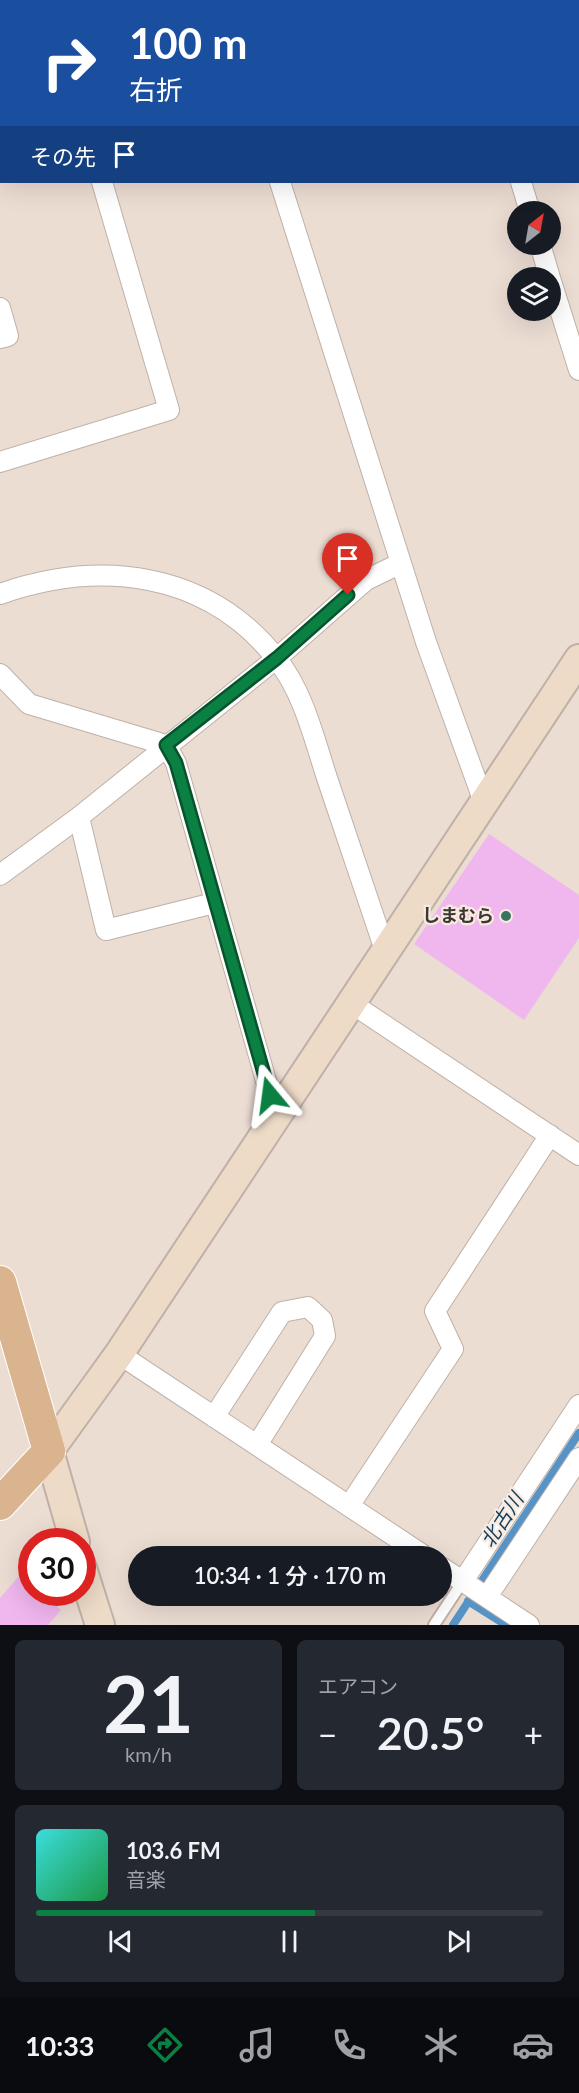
<!DOCTYPE html>
<html lang="ja">
<head>
<meta charset="utf-8">
<style>
  body { margin:0; font-family:Lato,"Noto Sans JP",sans-serif; background:#242831; color:#f1f3f6; height:100vh; display:flex; flex-direction:column; font-size:22px; white-space:nowrap }
  * { box-sizing:border-box; margin:0 }
  p { font-size:20px; color:#9ea1a6 }
  .icon { flex:none; width:33px; height:33px; fill:none; stroke:currentColor; stroke-width:2; stroke-linecap:round; stroke-linejoin:round }
  .map { position:relative; height:1625px; overflow:hidden }
  .details { display:flex; flex-direction:column; gap:15px; padding:15px; background:#0d0f14; flex:1 }
  .details>* { flex:none }
  .guide { position:absolute; left:0px; top:0px; width:579px; height:183px; box-shadow:0 6px 24px #0002; background:#1a4fa0; color:#fff; overflow:hidden }
  .needle { width:39px; rotate:31deg }
  .buttons { position:absolute; left:507px; top:201px; display:grid; gap:12px }
  .buttons a { display:grid; place-items:center; width:54px; height:54px; border-radius:50%; background:#171b24; box-shadow:0 6px 24px #0002; font-size:30px }
  .speed { position:absolute; left:18px; top:1528px; display:flex; gap:12px; font-size:30px; font-weight:700; text-align:center }
  .speed>* { display:grid; place-content:center; width:78px; height:78px; border-radius:50%; background:#171b24; box-shadow:0 6px 24px #0002; line-height:1 }
  .speed .limit { border:9px solid #d22; background:#fff; color:#111 }
  .pin { position:absolute; display:grid; place-items:center; width:51px; height:51px; color:#fff; margin:-62px -26px; border-radius:50% 50% 50% 0; rotate:-45deg; box-shadow:0 0 6px #0007 }
  .pin .icon { rotate:45deg }
  .me { position:absolute; width:66px; margin:-33px; rotate:344deg; stroke-linejoin:round; filter:drop-shadow(0 0 4px #0008) }
  .turn { display:flex; align-items:center; gap:21px; height:126px; padding:0 30px; font-size:27px }
  .turn .icon { width:78px; height:78px; stroke-width:2.5 }
  .turn b { display:block; font-size:42px; line-height:51px }
  .then { display:flex; align-items:center; height:57px; padding:0 30px; background:#0003; gap:12px; font-size:22px }
  .big { font-size:45px; font-weight:600; line-height:1.1 }
  .details .card { flex:1; display:flex; flex-direction:column; justify-content:center; gap:9px; min-width:0; padding:0 21px; border-radius:9px; background:#242831 }
  .details .dial { align-items:center; gap:0 }
  .dial b { font-size:78px; line-height:1 }
  .song { display:flex; align-items:center; gap:18px }
  .cover { width:72px; height:72px; border-radius:9px; background:linear-gradient(135deg,hsl(180 70% 55%),hsl(140 70% 35%)) }
  .played { height:6px; border-radius:3px; background:linear-gradient(90deg,#0b8043 55%,#363941 55%) }
  .keys { display:flex; justify-content:space-around; direction:ltr }
  .heat { display:flex; justify-content:space-between; align-items:center; font-size:33px; direction:ltr }
  .details .tiles { flex:1; display:grid; gap:15px; grid-template-columns:1fr 1fr }
  .card:last-child { grid-column:span 2 }
  .trip { position:absolute; left:128px; top:1546px; width:324px; height:60px; border-radius:30px; background:#171b24; box-shadow:0 6px 24px #0002; font-weight:600; line-height:60px; text-align:center }
  .menu { display:flex; height:96px; justify-content:space-around; align-items:center; background:#090b0e; color:#9ea1a6 }
  .menu .icon { width:42px; height:42px }
  .menu .active { color:#0b8043 }
  .menu b { font-size:27px; color:#f1f3f6 }
  .map>svg:first-child { display:block }
  .lines { fill:none; stroke-linecap:round; stroke-linejoin:round }
  .stream { stroke:#5693c6; stroke-width:8 }
  .building { fill:#f0b6ee }
  .lane-casing { stroke:#bfb1a7; stroke-width:14 }
  .street-casing { stroke:#bfb1a7; stroke-width:22 }
  .secondary-casing { stroke:#bfb1a7; stroke-width:32 }
  .primary-casing { stroke:#fff; stroke-width:34 }
  .lane { stroke:#fff; stroke-width:10 }
  .street { stroke:#fff; stroke-width:20 }
  .secondary { stroke:#eddac7; stroke-width:28 }
  .primary { stroke:#dab48f; stroke-width:32 }
  .route-casing { stroke:#07532c; stroke-width:15 }
  .route { stroke:#0b8043; stroke-width:10 }
  .poi-dot { fill:#387560; stroke:#f9eae0; stroke-width:2 }
  .labels { text-anchor:middle; stroke-width:4.5; stroke-linejoin:round; paint-order:stroke }
  .poi-label { font-size:18px; font-weight:bold; fill:#3c3732; stroke:#f9eae0; text-anchor:end }
  .water-label { font-size:20px; font-style:italic; fill:#0e3d5f; stroke:#f9eae0 }
</style>
</head>
<body>
<div class="map">
<svg width="579" height="1625" viewBox="0 0 579 1625">
  <rect width="100%" height="100%" fill="#ecddd3"/>
  <g class="lines">
    <!-- stream -->
    <path class="stream" d="M468 1601 506 1625
      M453 1625 579 1433"/>
  </g>
  <!-- building -->
  <path class="building" d="M489 834 579 895V938L524 1020 414 944Z
    M20 1575 32 1584V1593H42L61 1610 48 1625H0V1598Z"/>
  <g class="lines">
    <defs>
      <path id="lane" d="M434 1625 463 1581"/>
      <path id="street" d="M20 0 21 2
        M465 0V2
        M578 35 579 34
        M0 81H2
        M280 182 426 642 484 802
        M521 182 530 212
        M540 244 550 278
        M550 278 579 370
        M0 308 8 336 0 338
        M0 462 169 410 102 182
        M0 594C100 559 207 571 276 658 303 691 314 738 327 778 346 835 366 893 385 950
        M0 674 29 704 166 745 176 763 276 1116
        M79 817 106 930 214 903
        M0 875 79 817 277 658 366 580 401 563
        M351 1003 579 1155
        M119 1354 426 1557
        M214 1417 282 1312 308 1307 322 1320 325 1336 257 1445
        M349 1506 453 1349 435 1311 550 1135
        M441 1567 529 1625
        M463 1581 579 1405
        M487 1597 579 1458"/>
      <path id="secondary" d="M75 1542 49 1451 119 1354 579 659
        M82 1568 100 1625"/>
      <path id="primary" d="M0 1282 49 1451 0 1504"/>
    </defs>
    <!-- lane casing -->
    <use href="#lane" class="lane-casing"/>
    <!-- street casing -->
    <use href="#street" class="street-casing"/>
    <!-- secondary casing -->
    <use href="#secondary" class="secondary-casing"/>
    <!-- primary casing -->
    <use href="#primary" class="primary-casing"/>
    <!-- lane -->
    <use href="#lane" class="lane"/>
    <!-- street -->
    <use href="#street" class="street"/>
    <!-- secondary -->
    <use href="#secondary" class="secondary"/>
    <!-- primary -->
    <use href="#primary" class="primary"/>
  </g>
  <g class="lines">
    <defs>
      <path id="route" d="M270 1095 176 763 166 745 277 658 348 595"/>
    </defs>
    <!-- route casing -->
    <use href="#route" class="route-casing"/>
    <!-- route -->
    <use href="#route" class="route"/>
  </g>
  <!-- markers -->
  <circle class="poi-dot" cx="506" cy="916" r="6"/>
  <g class="labels">
    <!-- poi labels -->
    <g class="poi-label">
      <text x="494" y="922">しまむら</text>
    </g>
    <!-- water labels -->
    <g class="water-label">
      <text transform="translate(502 1520) rotate(-57)" y="7">北古川</text>
    </g>
  </g>
</svg>
<div class="buttons">
<a><svg class="needle" viewBox="-14 -14 28 28"><path d="M0-13l5 13h-10z" fill="#e53935"/><path d="M0 13l5-13h-10z" fill="#9ea1a6"/></svg></a>
<a><svg class="icon" aria-label="layers" viewBox="0 0 24 24"><path d="M12 4l9 5-9 5-9-5zM3 14l9 5 9-5"/></svg></a>
</div>
<div class="speed"><div class="limit">30</div></div>
<div class="pin" style="left:348px;top:595px;background:#d93025"><svg class="icon" aria-label="arrive" viewBox="0 0 24 24"><path d="M6 21V4h12l-3 4 3 4H6"/></svg></div>
<svg class="me" style="left:270px;top:1095px" viewBox="-20 -20 40 40"><path d="M0-17L14 15 0 8-14 15z" fill="#0b8043" stroke="#fff" stroke-width="4"/></svg>
<div class="trip">10:34 · 1 分 · 170 m</div>
<div class="guide">
<div class="turn"><svg class="icon" aria-label="right" viewBox="0 0 24 24"><path d="M7 20v-9h11M14 6l5 5-5 5"/></svg><div><b>100 m</b>右折</div></div>
<div class="then">その先<svg class="icon" aria-label="arrive" viewBox="0 0 24 24"><path d="M6 21V4h12l-3 4 3 4H6"/></svg></div>
</div>
</div>
<section class="details">
<div class="tiles">
<div class="card dial"><b>21</b><p>km/h</p></div>
<div class="card"><p>エアコン</p>
<div class="heat"><a>−</a><b class="big">20.5°</b><a>+</a></div>
</div>
<div class="card">
<div class="song"><i class="cover"></i><div><b>103.6 FM</b><p>音楽</p></div></div>
<div class="played"></div>
<div class="keys"><svg class="icon" aria-label="previous" viewBox="0 0 24 24"><path d="M18 5L8 12l10 7zM5 5v14"/></svg><svg class="icon" aria-label="pause" viewBox="0 0 24 24"><path d="M8 5v14M16 5v14"/></svg><svg class="icon" aria-label="next" viewBox="0 0 24 24"><path d="M6 5l10 7-10 7zM19 5v14"/></svg></div>
</div>
</div>
</section>
<nav class="menu">
<b>10:33</b>
<svg class="icon active" aria-label="directions" viewBox="0 0 24 24"><path d="M12 3l9 9-9 9-9-9zM9 14v-3h6M13 9l2 2-2 2"/></svg>
<svg class="icon" aria-label="music" viewBox="0 0 24 24"><path d="M9 18V5l10-2v13"/><circle cx="6" cy="18" r="3"/><circle cx="16" cy="16" r="3"/></svg>
<svg class="icon" aria-label="phone" viewBox="0 0 24 24"><path d="M5 4h4l2 5-3 2q2 4 5 5l2-3 5 2v4C11 20 4 13 5 4z"/></svg>
<svg class="icon" aria-label="climate" viewBox="0 0 24 24"><path d="M12 3v18M4 7l16 10M4 17L20 7"/></svg>
<svg class="icon" aria-label="car" viewBox="0 0 24 24"><path d="M5 17H2v-5l4-1 3-4h7l3 4 3 1v5h-3M9 17h6M6 11h13"/><circle cx="7" cy="17" r="2"/><circle cx="17" cy="17" r="2"/></svg>
</nav>
</body>
</html>
